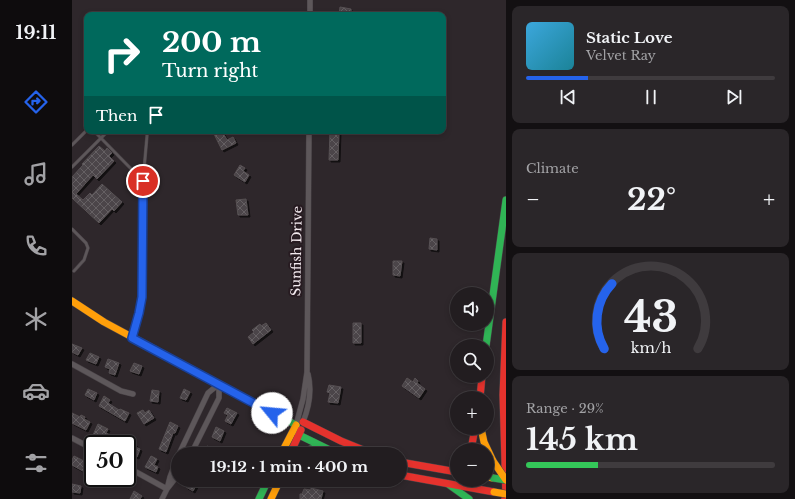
<!DOCTYPE html>
<html lang="en">
<head>
<meta charset="utf-8">
<style>
  body { margin:0; font-family:"Libre Baskerville",serif; background:#2a2629; color:#f1f3f6; height:100vh; display:flex; flex-direction:column; font-size:15px; white-space:nowrap }
  * { box-sizing:border-box; margin:0 }
  p { font-size:13px; color:#a2a2a5 }
  .icon { flex:none; width:22px; height:22px; fill:none; stroke:currentColor; stroke-width:2; stroke-linecap:round; stroke-linejoin:round }
  .map { position:relative; flex:1; overflow:hidden }
  .sheet { display:flex; flex-direction:column; gap:6px; padding:6px; background:#131012; width:289px }
  .sheet>* { flex:none }
  .banner { position:absolute; left:12px; top:12px; width:362px; height:122px; border-radius:8px; box-shadow:0 2px 6px #0003,0 0 0 1px #3f3b3e; background:#00695c; color:#fff; overflow:hidden }
  .controls { position:absolute; left:378px; top:287px; display:grid; gap:8px }
  .controls a { display:grid; place-items:center; width:44px; height:44px; border-radius:50%; background:#221d20; box-shadow:0 2px 6px #0003,0 0 0 1px #3f3b3e; font-size:20px }
  .speed { position:absolute; left:12px; top:435px; display:flex; gap:8px; font-size:20px; font-weight:700; text-align:center }
  .speed>* { display:grid; place-content:center; width:52px; height:52px; border-radius:50%; background:#221d20; box-shadow:0 2px 6px #0003,0 0 0 1px #3f3b3e; line-height:1 }
  .speed .limit { border:2px solid #111; border-radius:6px; background:#fff; color:#111 }
  .pin { position:absolute; display:grid; place-items:center; width:34px; height:34px; color:#fff; margin:-17px; border:2px solid #fff; border-radius:50%; box-shadow:0 1px 4px #0007 }
  .me { position:absolute; width:44px; margin:-22px; rotate:298deg; stroke-linejoin:round; filter:drop-shadow(0 0 3px #0008) }
  .turn { display:flex; align-items:center; gap:14px; height:84px; padding:0 12px; font-size:18px }
  .turn .icon { width:52px; height:52px; stroke-width:2.5 }
  .turn b { display:block; font-size:28px; line-height:34px }
  .then { display:flex; align-items:center; height:38px; padding:0 12px; background:#0003; gap:8px; font-size:15px }
  .big { font-size:30px; font-weight:700; line-height:1.1 }
  .sheet .card { flex:1; display:flex; flex-direction:column; justify-content:center; gap:6px; min-width:0; padding:0 14px; border-radius:8px; background:#2a2629 }
  .sheet .dial { align-items:center; gap:0 }
  .dial svg { height:104px; overflow:visible; fill:none; stroke:#3f3b3e; stroke-width:7; stroke-linecap:round; text-anchor:middle }
  .dial text { fill:#f1f3f6; stroke:none }
  .song { display:flex; align-items:center; gap:12px }
  .cover { width:48px; height:48px; border-radius:6px; background:linear-gradient(135deg,hsl(200 70% 55%),hsl(190 70% 35%)) }
  .played { height:4px; border-radius:2px; background:linear-gradient(90deg,#2563eb 25%,#3f3b3e 25%) }
  .keys { display:flex; justify-content:space-around; direction:ltr }
  .heat { display:flex; justify-content:space-between; align-items:center; font-size:22px; direction:ltr }
  .charge { height:6px; border-radius:3px; background:linear-gradient(90deg,#34c759 29%,#3f3b3e 0) }
  .trip { position:absolute; left:99px; top:447px; width:236px; height:40px; border-radius:20px; background:#221d20; box-shadow:0 2px 6px #0003,0 0 0 1px #3f3b3e; font-weight:700; line-height:40px; text-align:center }
  main { display:flex; flex:1; min-height:0 }
  .tabs { display:flex; flex-direction:column; width:72px; justify-content:space-around; align-items:center; background:#0e0c0d; color:#a2a2a5 }
  .tabs .icon { width:28px; height:28px }
  .tabs .selected { color:#2563eb }
  .tabs b { font-size:18px; color:#f1f3f6 }
  .map>svg:first-child { display:block }
  .building { fill:url(#building-cross-hatch); stroke:#565053; filter:url(#shadow) }
  .lines { fill:none; stroke-linecap:round; stroke-linejoin:round }
  .lane-casing { stroke:#4a4448; stroke-width:3.5 }
  .street-casing { stroke:#4a4448; stroke-width:6 }
  .fast-casing { stroke:#4a4448; stroke-width:8 }
  .slow-casing { stroke:#4a4448; stroke-width:8 }
  .jam-casing { stroke:#4a4448; stroke-width:8 }
  .lane { stroke:#5d575a; stroke-width:2.5 }
  .street { stroke:#5d575a; stroke-width:5 }
  .fast { stroke:#30b455; stroke-width:7 }
  .slow { stroke:#ff9f0a; stroke-width:7 }
  .jam { stroke:#e5322d; stroke-width:7 }
  .fast-bridge-casing { stroke:#4a4448; stroke-width:8; stroke-linecap:butt }
  .slow-bridge-casing { stroke:#4a4448; stroke-width:8; stroke-linecap:butt }
  .fast-bridge { stroke:#30b455; stroke-width:7 }
  .slow-bridge { stroke:#ff9f0a; stroke-width:7 }
  .route-casing { stroke:#184099; stroke-width:10 }
  .route { stroke:#2563eb; stroke-width:7 }
  .labels { text-anchor:middle; stroke-width:4; stroke-linejoin:round; paint-order:stroke }
  .street-label { font-size:13px; fill:#f3eaef; stroke:#271b21 }
</style>
</head>
<body>
<main>
<nav class="tabs">
<b>19:11</b>
<svg class="icon selected" aria-label="directions" viewBox="0 0 24 24"><path d="M12 3l9 9-9 9-9-9zM9 14v-3h6M13 9l2 2-2 2"/></svg>
<svg class="icon" aria-label="music" viewBox="0 0 24 24"><path d="M9 18V5l10-2v13"/><circle cx="6" cy="18" r="3"/><circle cx="16" cy="16" r="3"/></svg>
<svg class="icon" aria-label="phone" viewBox="0 0 24 24"><path d="M5 4h4l2 5-3 2q2 4 5 5l2-3 5 2v4C11 20 4 13 5 4z"/></svg>
<svg class="icon" aria-label="climate" viewBox="0 0 24 24"><path d="M12 3v18M4 7l16 10M4 17L20 7"/></svg>
<svg class="icon" aria-label="car" viewBox="0 0 24 24"><path d="M5 17H2v-5l4-1 3-4h7l3 4 3 1v5h-3M9 17h6M6 11h13"/><circle cx="7" cy="17" r="2"/><circle cx="17" cy="17" r="2"/></svg>
<svg class="icon" aria-label="filters" viewBox="0 0 24 24"><path d="M4 7h16M4 17h16"/><circle cx="9" cy="7" r="2"/><circle cx="15" cy="17" r="2"/></svg>
</nav>
<div class="map">
<svg width="434" height="499" viewBox="0 0 434 499">
  <defs>
    <pattern id="building-cross-hatch" width="8" height="8" patternUnits="userSpaceOnUse"><rect width="8" height="8" fill="#4b4548"/><path d="M0 0l8 8M0 8l8-8" fill="none" stroke="#656063"/></pattern>
    <filter id="shadow"><feDropShadow dx="2" dy="2" stdDeviation="0" flood-color="#0009"/></filter>
  </defs>
  <rect width="100%" height="100%" fill="#2e272b"/>
  <!-- building -->
  <path class="building" d="M268 7 279 9V14L267 15Z
    M143 131H150L155 140 161 137 164 143 150 150 142 134 144 133Z
    M258 131H267L266 160H257Z
    M27 146 33 151 35 148 40 153 37 156 42 161 25 179 21 175 4 194 11 200 18 193 20 195 30 184 50 202 42 211 40 209 27 223 0 198V177L11 165 10 164Z
    M168 165 173 168 171 171 177 175 173 182 162 175Z
    M174 199 176 215H166L164 200Z
    M358 238 365 239V250L357 249Z
    M321 261H330L328 276 321 275Z
    M194 323 199 330 181 344 176 337 182 332 180 330 188 324 189 326Z
    M281 323H289V343H281Z
    M0 344 10 348 6 355 0 352Z
    M18 353 27 357 24 364 14 360Z
    M36 359 47 363 43 375 37 373 38 369 33 367Z
    M62 363 70 366 67 374 58 371Z
    M335 378 341 382 343 378 346 381 345 383 353 389 347 398 330 386Z
    M257 385 269 387 266 403 256 402 258 393 255 392Z
    M16 389 25 393 22 400 13 395Z
    M112 389 118 392 114 400 108 398Z
    M80 390 87 391 86 402 78 401Z
    M32 396 38 400 36 403 47 410 48 409 57 413 53 421 27 406Z
    M155 408 165 413 159 424 153 421 156 415 152 413Z
    M71 410 73 413 77 410 82 418 72 424 65 413Z
    M0 413 8 417 9 415 13 417 12 419 18 422 14 430 0 423Z
    M98 422 106 426 103 433H101L94 452 87 449Z
    M26 424 36 429 34 433 55 444H37L38 443 21 435Z
    M144 427 152 431 148 441 140 437Z
    M60 443 64 445 63 447 68 449 65 457 55 453Z
    M135 446 145 450 143 454H131Z
    M2 456 16 463 11 471 0 465V460Z
    M79 456 85 459 82 465 86 467 84 472 73 467Z
    M116 480H122L126 482 121 491 114 487Z
    M0 484 9 486 8 493 0 492Z
    M239 488 251 491 249 499H228V494H230L232 489 239 490Z
    M62 491 70 496 68 499H58Z"/>
  <g class="lines">
    <defs>
      <path id="lane" d="M22 131 70 180
        M0 145 15 130
        M0 167 36 131
        M0 229 14 243 16 248 12 260 2 271
        M60 335 67 313 70 297 71 181 75 136V131"/>
      <path id="street" d="M238 15V0
        M0 364 49 391 61 394
        M231 422C237 407 240 390 236 374
        M224 425 231 399 235 372 237 131
        M0 438 21 449
        M107 454 136 393 147 384
        M119 454 147 398V384
        M55 467 95 489
        M95 489 98 477 106 456
        M90 499 95 489 106 475"/>
      <path id="fast" d="M414 346 434 200
        M147 384 224 425 227 435 266 454
        M228 454 239 449 251 448
        M376 484 397 499
        M187 499 196 480"/>
      <path id="slow" d="M0 301 32 322 147 384
        M409 428 412 442 421 461
        M209 454 224 425
        M415 477 421 478
        M199 499 208 480"/>
      <path id="jam" d="M408 398 410 376
        M231 422 269 441 301 454
        M399 450 403 428
        M218 454 229 430
        M328 462 385 472
        M328 475 422 492
        M433 499 434 498 431 395 434 322"/>
    </defs>
    <!-- lane casing -->
    <use href="#lane" class="lane-casing"/>
    <!-- street casing -->
    <use href="#street" class="street-casing"/>
    <!-- fast casing -->
    <use href="#fast" class="fast-casing"/>
    <!-- slow casing -->
    <use href="#slow" class="slow-casing"/>
    <!-- jam casing -->
    <use href="#jam" class="jam-casing"/>
    <!-- lane -->
    <use href="#lane" class="lane"/>
    <!-- street -->
    <use href="#street" class="street"/>
    <!-- fast -->
    <use href="#fast" class="fast"/>
    <!-- slow -->
    <use href="#slow" class="slow"/>
    <!-- jam -->
    <use href="#jam" class="jam"/>
    <defs>
      <path id="fast-bridge" d="M421 478 434 480"/>
      <path id="slow-bridge" d="M421 461 434 480
        M422 492 434 494"/>
    </defs>
    <!-- fast-bridge casing -->
    <use href="#fast-bridge" class="fast-bridge-casing"/>
    <!-- slow-bridge casing -->
    <use href="#slow-bridge" class="slow-bridge-casing"/>
    <!-- fast-bridge -->
    <use href="#fast-bridge" class="fast-bridge"/>
    <!-- slow-bridge -->
    <use href="#slow-bridge" class="slow-bridge"/>
  </g>
  <g class="lines">
    <defs>
      <path id="route" d="M71 181 70 297 67 313 60 338 200 413"/>
    </defs>
    <!-- route casing -->
    <use href="#route" class="route-casing"/>
    <!-- route -->
    <use href="#route" class="route"/>
  </g>
  <g class="labels">
    <!-- street labels -->
    <g class="street-label">
      <text transform="translate(224 251) rotate(-89)" y="5">Sunfish Drive</text>
    </g>
  </g>
</svg>
<div class="controls">
<a><svg class="icon" aria-label="sound" viewBox="0 0 24 24"><path d="M4 9h4l5-4v14l-5-4H4zM17 9q2 3 0 6"/></svg></a>
<a><svg class="icon" aria-label="search" viewBox="0 0 24 24"><circle cx="10" cy="10" r="6"/><path d="M15 15l6 6"/></svg></a>
<a>+</a>
<a>−</a>
</div>
<div class="speed"><div class="limit">50</div></div>
<div class="pin" style="left:71px;top:181px;background:#d93025"><svg class="icon" aria-label="arrive" viewBox="0 0 24 24"><path d="M6 21V4h12l-3 4 3 4H6"/></svg></div>
<svg class="me" style="left:200px;top:413px" viewBox="-20 -20 40 40"><circle r="19" fill="#fff"/><path d="M0-13L10 11 0 6-10 11z" fill="#2563eb"/></svg>
<div class="trip">19:12 · 1 min · 400 m</div>
<div class="banner">
<div class="turn"><svg class="icon" aria-label="right" viewBox="0 0 24 24"><path d="M7 20v-9h11M14 6l5 5-5 5"/></svg><div><b>200 m</b>Turn right</div></div>
<div class="then">Then<svg class="icon" aria-label="arrive" viewBox="0 0 24 24"><path d="M6 21V4h12l-3 4 3 4H6"/></svg></div>
</div>
</div>
<section class="sheet">
<div class="card">
<div class="song"><i class="cover"></i><div><b>Static Love</b><p>Velvet Ray</p></div></div>
<div class="played"></div>
<div class="keys"><svg class="icon" aria-label="previous" viewBox="0 0 24 24"><path d="M18 5L8 12l10 7zM5 5v14"/></svg><svg class="icon" aria-label="pause" viewBox="0 0 24 24"><path d="M8 5v14M16 5v14"/></svg><svg class="icon" aria-label="next" viewBox="0 0 24 24"><path d="M6 5l10 7-10 7zM19 5v14"/></svg></div>
</div>
<div class="card"><p>Climate</p>
<div class="heat"><a>−</a><b class="big">22°</b><a>+</a></div>
</div>
<div class="card dial"><svg viewBox="0 0 100 80">
<path d="M14 69A42 42 0 1 1 86 69"/>
<path d="M14 69A42 42 0 0 1 20 19" stroke="#2563eb"/>
<text x="50" y="56" font-size="32" font-weight="700">43</text>
<text x="50" y="72" font-size="11">km/h</text>
</svg></div>
<div class="card"><p>Range · 29%</p><b class="big">145 km</b><div class="charge"></div></div>
</section>
</main>
</body>
</html>
